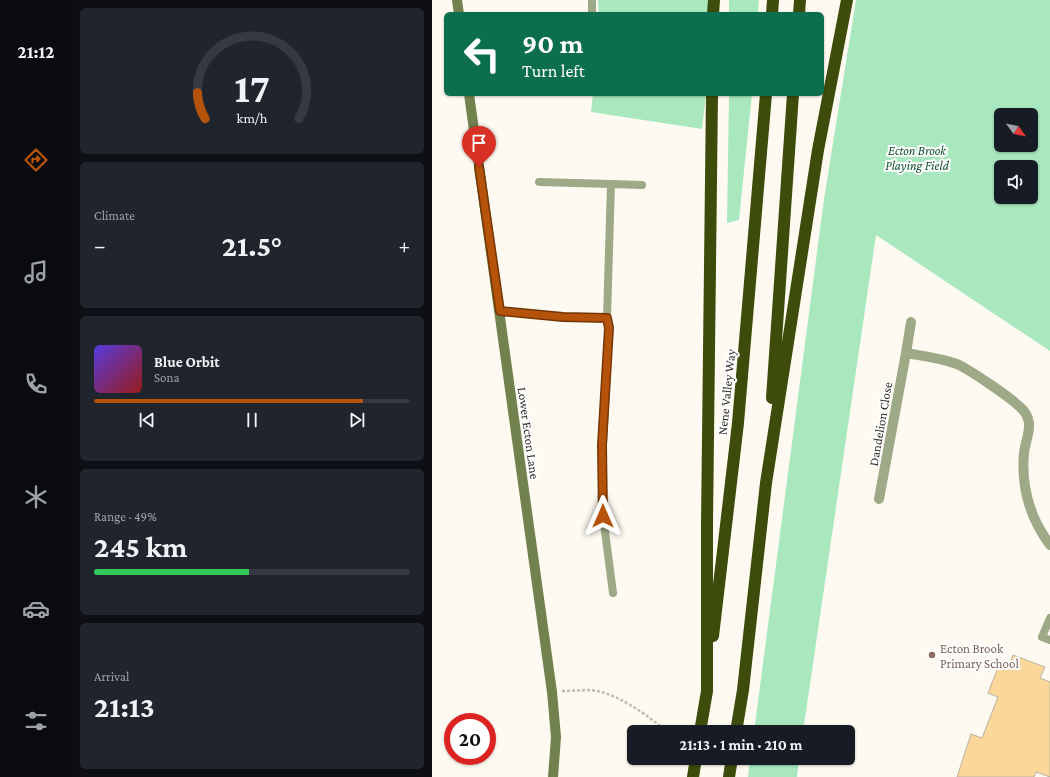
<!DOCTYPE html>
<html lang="en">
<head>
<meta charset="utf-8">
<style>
  body { margin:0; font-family:"Crimson Pro",serif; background:#20242c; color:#f1f3f6; height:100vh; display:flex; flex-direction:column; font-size:15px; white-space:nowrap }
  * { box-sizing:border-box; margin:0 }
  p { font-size:13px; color:#9ea1a6 }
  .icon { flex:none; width:22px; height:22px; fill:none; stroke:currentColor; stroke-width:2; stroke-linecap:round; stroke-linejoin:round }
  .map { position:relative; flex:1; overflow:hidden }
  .panel { display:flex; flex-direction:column; gap:8px; padding:8px; background:#0d0f14; width:360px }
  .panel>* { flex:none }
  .hud { position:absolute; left:12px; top:12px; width:380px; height:84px; border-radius:6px; box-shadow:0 1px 3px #0004; background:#0b6e4f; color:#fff; overflow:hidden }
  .needle { width:26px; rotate:123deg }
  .buttons { position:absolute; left:562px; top:108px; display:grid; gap:8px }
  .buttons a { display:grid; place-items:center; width:44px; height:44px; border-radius:6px; background:#171b24; box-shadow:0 1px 3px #0004; font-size:20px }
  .speed { position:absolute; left:12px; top:713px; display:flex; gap:8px; font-size:20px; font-weight:700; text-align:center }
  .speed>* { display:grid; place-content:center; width:52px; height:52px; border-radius:50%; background:#171b24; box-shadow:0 1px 3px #0004; line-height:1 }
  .speed .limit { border:6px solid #d22; background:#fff; color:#111 }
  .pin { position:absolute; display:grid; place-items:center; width:34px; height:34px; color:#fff; margin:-41px -17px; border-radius:50% 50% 50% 0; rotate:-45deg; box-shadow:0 0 4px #0007 }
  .pin .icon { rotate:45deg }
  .me { position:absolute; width:44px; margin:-22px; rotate:0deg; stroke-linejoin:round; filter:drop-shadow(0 0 3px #0008) }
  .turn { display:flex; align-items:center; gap:14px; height:84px; padding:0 12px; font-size:18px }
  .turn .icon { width:52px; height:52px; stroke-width:2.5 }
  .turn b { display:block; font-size:28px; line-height:34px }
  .big { font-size:30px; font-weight:700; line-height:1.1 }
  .panel .tile { flex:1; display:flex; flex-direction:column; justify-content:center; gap:6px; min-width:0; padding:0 14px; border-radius:6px; background:#20242c }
  .panel .dial { align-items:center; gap:0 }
  .dial svg { height:104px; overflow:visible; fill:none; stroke:#363941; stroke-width:7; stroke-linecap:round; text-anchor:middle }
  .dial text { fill:#f1f3f6; stroke:none }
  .song { display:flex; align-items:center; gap:12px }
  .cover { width:48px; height:48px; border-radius:6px; background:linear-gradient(135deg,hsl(250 70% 55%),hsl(0 70% 35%)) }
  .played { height:4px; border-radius:2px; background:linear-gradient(90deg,#b45309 85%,#363941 85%) }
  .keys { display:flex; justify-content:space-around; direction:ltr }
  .heat { display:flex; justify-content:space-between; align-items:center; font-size:22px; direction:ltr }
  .charge { height:6px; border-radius:3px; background:linear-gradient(90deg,#34c759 49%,#363941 0) }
  .trip { position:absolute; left:195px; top:725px; width:228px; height:40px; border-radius:6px; background:#171b24; box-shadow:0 1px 3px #0004; font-weight:700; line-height:40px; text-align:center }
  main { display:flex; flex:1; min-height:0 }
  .menu { display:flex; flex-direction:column; width:72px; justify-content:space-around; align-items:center; background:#090b0e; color:#9ea1a6 }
  .menu .icon { width:28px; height:28px }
  .menu .on { color:#b45309 }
  .menu b { font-size:18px; color:#f1f3f6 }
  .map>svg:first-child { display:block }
  .green { fill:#a9e8be; fill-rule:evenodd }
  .building { fill:#fcd79a; stroke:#b8b0a2 }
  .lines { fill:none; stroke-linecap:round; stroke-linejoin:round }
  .path { stroke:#c1bcb4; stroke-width:2.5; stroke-dasharray:3 2; stroke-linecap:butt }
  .lane { stroke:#9ea987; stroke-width:8 }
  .street { stroke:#9ea987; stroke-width:10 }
  .secondary { stroke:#72824f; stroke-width:10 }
  .highway { stroke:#3d4c0a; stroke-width:12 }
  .route-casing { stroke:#753606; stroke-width:10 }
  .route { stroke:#b45309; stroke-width:7 }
  .education-dot { fill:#8d6e63; stroke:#fff; stroke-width:1.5 }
  .labels { text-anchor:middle; stroke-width:4; stroke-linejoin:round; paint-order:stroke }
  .park-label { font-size:13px; font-style:italic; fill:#104f2e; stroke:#fff }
  .street-label { font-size:13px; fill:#302c27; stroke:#fff }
  .education-label { font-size:13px; fill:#785e54; stroke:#fff; text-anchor:start }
</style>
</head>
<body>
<main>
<nav class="menu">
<b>21:12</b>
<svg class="icon on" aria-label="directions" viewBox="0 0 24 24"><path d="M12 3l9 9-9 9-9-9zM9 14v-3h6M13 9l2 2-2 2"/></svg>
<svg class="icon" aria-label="music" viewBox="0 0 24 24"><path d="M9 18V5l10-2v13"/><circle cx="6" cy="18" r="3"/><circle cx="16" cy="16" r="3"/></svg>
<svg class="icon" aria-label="phone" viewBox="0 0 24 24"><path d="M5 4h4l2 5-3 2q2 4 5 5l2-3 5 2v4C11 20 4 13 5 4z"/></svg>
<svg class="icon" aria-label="climate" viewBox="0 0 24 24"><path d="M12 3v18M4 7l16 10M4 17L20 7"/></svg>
<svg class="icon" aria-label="car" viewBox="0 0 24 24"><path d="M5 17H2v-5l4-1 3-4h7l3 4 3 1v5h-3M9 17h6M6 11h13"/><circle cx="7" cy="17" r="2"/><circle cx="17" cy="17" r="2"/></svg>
<svg class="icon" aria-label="filters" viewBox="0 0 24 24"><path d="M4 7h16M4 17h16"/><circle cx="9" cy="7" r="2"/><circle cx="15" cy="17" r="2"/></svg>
</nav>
<section class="panel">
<div class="tile dial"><svg viewBox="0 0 100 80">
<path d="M14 69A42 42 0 1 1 86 69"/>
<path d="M14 69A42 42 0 0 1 8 49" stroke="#b45309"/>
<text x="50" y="56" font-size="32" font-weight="700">17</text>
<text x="50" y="72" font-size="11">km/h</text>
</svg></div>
<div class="tile"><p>Climate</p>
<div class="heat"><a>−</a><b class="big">21.5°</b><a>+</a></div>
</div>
<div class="tile">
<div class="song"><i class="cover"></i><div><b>Blue Orbit</b><p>Sona</p></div></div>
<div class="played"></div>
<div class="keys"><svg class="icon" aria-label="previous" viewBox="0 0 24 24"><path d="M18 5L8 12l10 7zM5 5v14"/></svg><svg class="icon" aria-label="pause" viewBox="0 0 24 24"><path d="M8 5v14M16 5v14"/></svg><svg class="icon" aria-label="next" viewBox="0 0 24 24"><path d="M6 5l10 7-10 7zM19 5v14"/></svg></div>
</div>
<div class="tile"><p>Range · 49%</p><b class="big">245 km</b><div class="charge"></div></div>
<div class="tile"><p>Arrival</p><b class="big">21:13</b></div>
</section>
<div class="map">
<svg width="618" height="777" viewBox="0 0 618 777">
  <rect width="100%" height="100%" fill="#fffaf1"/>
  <!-- green -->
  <path class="green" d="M166 0H278V14H167Z
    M297 0H327L326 14H297Z
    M424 0H618V351L444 235 371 732H322L392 199ZM569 115H599V145H569ZM569 167H599V197H569Z
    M161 94H274L270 129 159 112Z
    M297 94H320L307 220 295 223Z
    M318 758H367L365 777H316Z"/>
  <!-- building -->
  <path class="building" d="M581 655 613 667 608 678 618 682V777L604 772 602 777H525L539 734 550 738 566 697 556 693 567 665 576 668Z"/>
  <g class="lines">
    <!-- path -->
    <path class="path" d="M130 691C142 691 154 689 165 691 189 696 217 716 235 732"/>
    <!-- lane -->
    <path class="lane" d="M160 0V14
      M107 182 179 184
      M67 311 131 317 175 318 177 328 171 445V516L181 593
      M175 318 179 184 210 185
      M618 618 610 637 618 640"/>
    <!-- street -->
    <path class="street" d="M479 322 474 353C491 356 509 358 525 364 538 370 578 397 588 407 593 411 596 417 597 423 598 433 593 443 592 453 589 486 598 518 618 545
      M447 499 474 353"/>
    <!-- secondary -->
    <path class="secondary" d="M25 0 27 14
      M37 94 120 692 124 737 121 777"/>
    <!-- highway -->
    <path class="highway" d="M281 14 282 0
      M340 14 341 0
      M367 14 368 0
      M340 398 361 94
      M281 636 306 423 334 94
      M268 732 275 691V524L280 94
      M304 732 311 690 334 483 386 150 415 0
      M261 777 264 758
      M297 777 300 758"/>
  </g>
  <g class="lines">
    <defs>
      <path id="route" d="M47 167 68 311 131 317 175 318 177 328 170 445 171 516"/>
    </defs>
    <!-- route casing -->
    <use href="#route" class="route-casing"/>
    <!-- route -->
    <use href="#route" class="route"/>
  </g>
  <!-- markers -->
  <circle class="education-dot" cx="500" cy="655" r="4"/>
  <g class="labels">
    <!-- park labels -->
    <g class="park-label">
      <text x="485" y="155">Ecton Brook<tspan x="485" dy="15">Playing Field</tspan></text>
    </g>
    <!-- street labels -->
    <g class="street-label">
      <text transform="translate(294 392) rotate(-84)" y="5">Nene Valley Way</text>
      <text transform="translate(448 424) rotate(-80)" y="5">Dandelion Close</text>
      <text transform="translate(97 433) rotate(82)" y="5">Lower Ecton Lane</text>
    </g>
    <!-- education labels -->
    <g class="education-label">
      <text x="508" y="653">Ecton Brook<tspan x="508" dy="15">Primary School</tspan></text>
    </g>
  </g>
</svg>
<div class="buttons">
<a><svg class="needle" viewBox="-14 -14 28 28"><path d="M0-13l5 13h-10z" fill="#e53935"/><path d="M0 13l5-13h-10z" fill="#9ea1a6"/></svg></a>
<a><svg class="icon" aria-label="sound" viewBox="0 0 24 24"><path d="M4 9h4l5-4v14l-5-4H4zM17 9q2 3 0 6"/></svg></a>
</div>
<div class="speed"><div class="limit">20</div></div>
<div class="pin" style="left:47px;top:167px;background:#d93025"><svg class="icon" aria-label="arrive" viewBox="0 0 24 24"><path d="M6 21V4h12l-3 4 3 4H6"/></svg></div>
<svg class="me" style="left:171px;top:516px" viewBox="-20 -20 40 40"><path d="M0-17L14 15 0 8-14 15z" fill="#b45309" stroke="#fff" stroke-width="4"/></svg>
<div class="trip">21:13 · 1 min · 210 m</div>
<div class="hud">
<div class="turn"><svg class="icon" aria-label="left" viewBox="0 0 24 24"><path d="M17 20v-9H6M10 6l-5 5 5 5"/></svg><div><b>90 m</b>Turn left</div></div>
</div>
</div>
</main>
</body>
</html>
